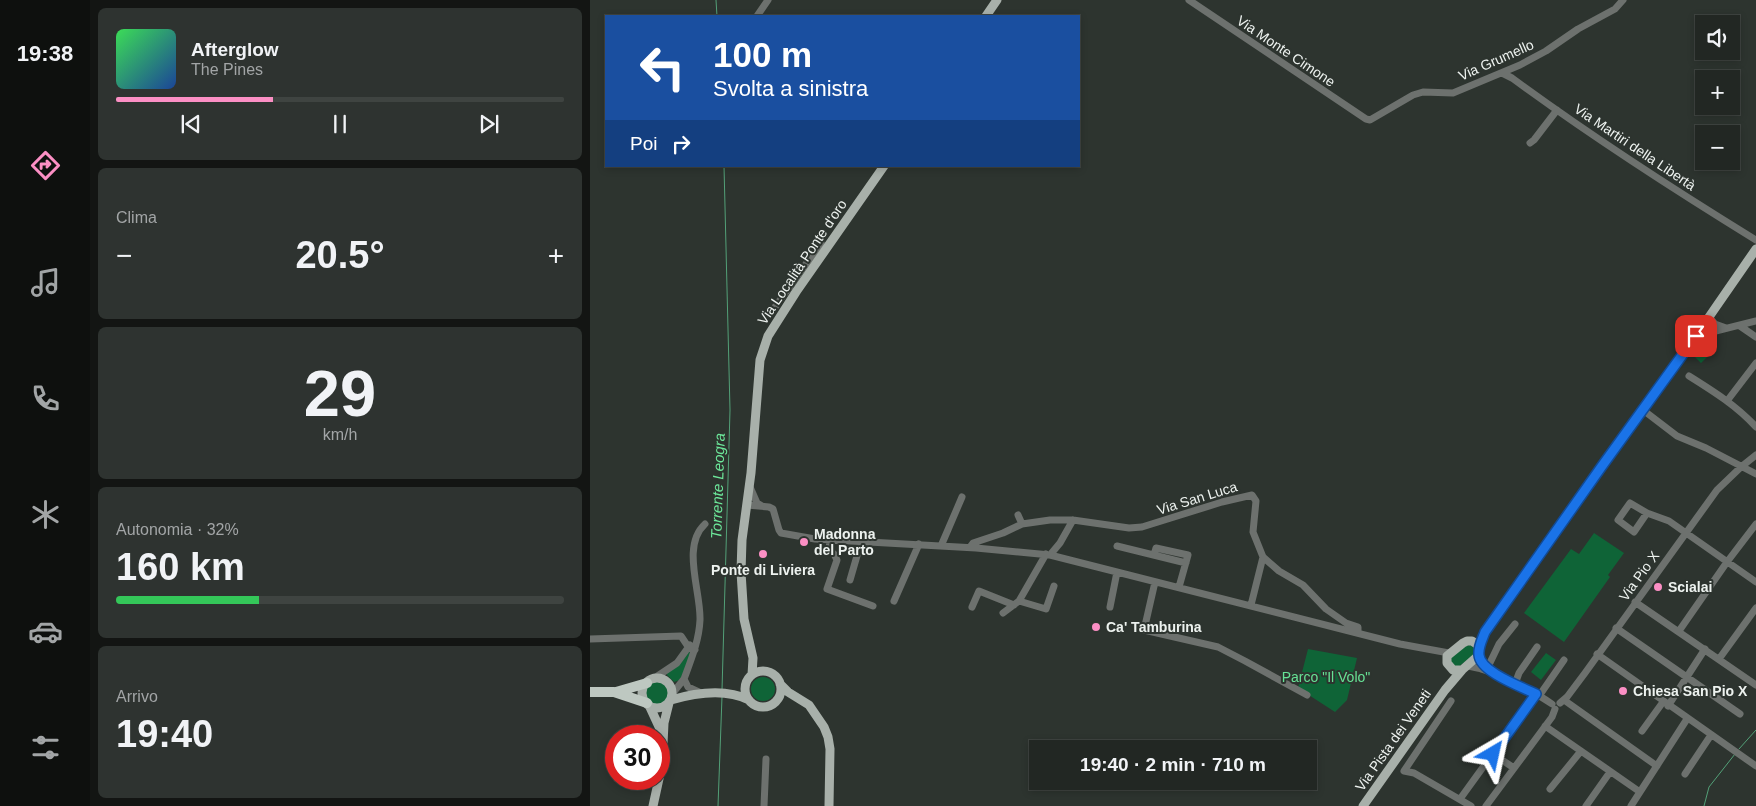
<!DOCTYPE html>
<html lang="it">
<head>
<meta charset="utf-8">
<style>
  body { margin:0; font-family:Arial,sans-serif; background:#2e3330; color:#f1f3f6; height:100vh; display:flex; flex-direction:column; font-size:19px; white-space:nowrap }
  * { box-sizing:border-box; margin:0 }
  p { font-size:16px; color:#a2a5a6 }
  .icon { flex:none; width:28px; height:28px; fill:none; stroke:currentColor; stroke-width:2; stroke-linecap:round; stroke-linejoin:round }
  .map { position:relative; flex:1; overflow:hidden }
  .sheet { display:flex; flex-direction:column; gap:8px; padding:8px; background:#131513; width:500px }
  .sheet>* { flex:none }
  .banner { position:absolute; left:15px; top:15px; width:475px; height:152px; border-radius:0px; box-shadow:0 2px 8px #0003,0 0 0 1px #3f4441; background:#1a4fa0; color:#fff; overflow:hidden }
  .fabs { position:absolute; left:1105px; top:15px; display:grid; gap:10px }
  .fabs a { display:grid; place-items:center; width:45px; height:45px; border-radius:0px; background:#222723; box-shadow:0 2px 8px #0003,0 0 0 1px #3f4441; font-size:25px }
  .speed { position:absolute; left:15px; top:725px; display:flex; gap:10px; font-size:25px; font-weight:700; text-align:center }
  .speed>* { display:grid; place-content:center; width:65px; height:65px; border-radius:50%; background:#222723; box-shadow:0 2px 8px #0003,0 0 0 1px #3f4441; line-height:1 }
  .speed .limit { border:8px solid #d22; background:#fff; color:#111 }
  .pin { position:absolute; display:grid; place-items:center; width:42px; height:42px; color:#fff; margin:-21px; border-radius:10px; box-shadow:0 2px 8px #0006 }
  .me { position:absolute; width:55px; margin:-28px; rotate:36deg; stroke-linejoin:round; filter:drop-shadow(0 0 4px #0008) }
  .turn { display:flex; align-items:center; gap:18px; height:105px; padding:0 25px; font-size:22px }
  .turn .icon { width:65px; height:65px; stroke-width:2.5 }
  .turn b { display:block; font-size:35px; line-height:42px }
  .then { display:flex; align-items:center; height:48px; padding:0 25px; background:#0003; gap:10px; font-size:19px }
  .big { font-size:38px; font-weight:700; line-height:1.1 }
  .sheet .widget { flex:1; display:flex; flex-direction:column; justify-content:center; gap:8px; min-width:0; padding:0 18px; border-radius:8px; background:#2e3330 }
  .sheet .dial { align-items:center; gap:0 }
  .dial b { font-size:65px; line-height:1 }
  .song { display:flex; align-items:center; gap:15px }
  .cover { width:60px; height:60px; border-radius:8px; background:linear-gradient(135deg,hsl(130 70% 55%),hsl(220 70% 35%)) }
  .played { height:5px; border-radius:2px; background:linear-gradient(90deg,#fb8fc4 35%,#3f4441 35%) }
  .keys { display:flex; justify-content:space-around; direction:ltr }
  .heat { display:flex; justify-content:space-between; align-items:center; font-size:28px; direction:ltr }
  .charge { height:8px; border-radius:4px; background:linear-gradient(90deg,#34c759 32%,#3f4441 0) }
  .trip { position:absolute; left:439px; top:740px; width:288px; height:50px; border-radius:0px; background:#222723; box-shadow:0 2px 8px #0003,0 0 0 1px #3f4441; font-weight:700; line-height:50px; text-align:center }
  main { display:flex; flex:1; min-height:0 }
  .dock { display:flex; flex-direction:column; width:90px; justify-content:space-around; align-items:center; background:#0e100e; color:#a2a5a6 }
  .dock .icon { width:35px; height:35px }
  .dock .active { color:#fb8fc4 }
  .dock b { font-size:22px; color:#f1f3f6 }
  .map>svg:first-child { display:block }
  .green { fill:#0f6437 }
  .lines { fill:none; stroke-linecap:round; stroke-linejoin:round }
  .stream { stroke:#53a078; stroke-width:1 }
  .minor { stroke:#6d716e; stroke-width:7 }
  .major { stroke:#a8b0aa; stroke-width:9 }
  .highway { stroke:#bec8c1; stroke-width:10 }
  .route-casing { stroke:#114b97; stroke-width:12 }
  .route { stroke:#1a73e8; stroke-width:9 }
  .poi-dot { fill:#fb8fc4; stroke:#2d342f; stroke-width:2 }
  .labels { text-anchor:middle; stroke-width:4; stroke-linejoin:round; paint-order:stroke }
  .street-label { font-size:14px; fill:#edf2ef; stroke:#2d342f }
  .poi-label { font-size:14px; font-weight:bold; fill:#edf2ef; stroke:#2d342f; text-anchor:start }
  .park-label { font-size:14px; fill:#66e295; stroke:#2d342f }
  .water-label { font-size:15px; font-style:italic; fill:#6de89b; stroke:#2d342f }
</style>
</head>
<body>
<main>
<nav class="dock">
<b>19:38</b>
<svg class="icon active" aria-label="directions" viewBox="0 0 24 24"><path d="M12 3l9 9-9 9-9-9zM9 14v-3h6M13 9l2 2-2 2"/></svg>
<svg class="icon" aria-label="music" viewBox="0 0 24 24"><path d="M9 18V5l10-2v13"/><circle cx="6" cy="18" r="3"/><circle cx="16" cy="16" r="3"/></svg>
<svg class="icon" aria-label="phone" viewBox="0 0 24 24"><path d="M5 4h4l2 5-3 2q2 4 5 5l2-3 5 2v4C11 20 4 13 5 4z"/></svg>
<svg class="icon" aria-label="climate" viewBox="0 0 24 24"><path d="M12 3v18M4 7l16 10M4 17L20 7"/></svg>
<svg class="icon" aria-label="car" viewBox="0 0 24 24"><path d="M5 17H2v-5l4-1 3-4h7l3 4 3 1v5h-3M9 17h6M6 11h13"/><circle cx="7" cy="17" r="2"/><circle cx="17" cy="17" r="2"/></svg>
<svg class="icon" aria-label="filters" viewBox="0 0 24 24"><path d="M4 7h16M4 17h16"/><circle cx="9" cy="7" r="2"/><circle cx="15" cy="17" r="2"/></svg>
</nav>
<section class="sheet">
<div class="widget">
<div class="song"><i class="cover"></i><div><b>Afterglow</b><p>The Pines</p></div></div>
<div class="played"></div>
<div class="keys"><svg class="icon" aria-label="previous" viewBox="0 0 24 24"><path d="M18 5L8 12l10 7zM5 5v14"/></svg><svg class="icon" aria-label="pause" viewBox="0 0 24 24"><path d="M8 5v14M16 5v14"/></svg><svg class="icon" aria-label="next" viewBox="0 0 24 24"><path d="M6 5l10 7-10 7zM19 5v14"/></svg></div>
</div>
<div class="widget"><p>Clima</p>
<div class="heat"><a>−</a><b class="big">20.5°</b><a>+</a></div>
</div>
<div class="widget dial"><b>29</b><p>km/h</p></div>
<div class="widget"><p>Autonomia · 32%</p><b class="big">160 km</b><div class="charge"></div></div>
<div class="widget"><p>Arrivo</p><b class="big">19:40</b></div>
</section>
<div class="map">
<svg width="1166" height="806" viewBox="0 0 1166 806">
  <rect width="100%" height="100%" fill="#2d342f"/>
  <!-- green -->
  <path class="green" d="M1112 344 1121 353 1111 363 1102 354Z
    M1004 533 1034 553 1018 575 1020 577 974 642 934 613 981 549 989 554Z
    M880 645 884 648V655L868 667 861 664V657L875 646Z
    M718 649 767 658 757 700 745 712 708 688Z
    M99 652 101 653 90 680 84 682 77 675 76 672 91 663Z
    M956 653 966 660 951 680 941 672Z
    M161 689a12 12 0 1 1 24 0a12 12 0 1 1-24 0Z
    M55 693a12 12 0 1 1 24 0a12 12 0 1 1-24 0Z"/>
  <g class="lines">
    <!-- stream -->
    <path class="stream" d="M126 0 127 16
      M132 690 140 410 134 166
      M1149 749 1166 730
      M128 806 132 697
      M1114 806 1119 787 1145 754"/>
    <!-- minor -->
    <path class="minor" d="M599 0 776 119 780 120 823 95 833 92 863 93 930 65 956 51 988 29 1025 9 1033 0
      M167 16 178 0
      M912 73 922 78C1001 136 1083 189 1166 240
      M940 143 944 140 967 110
      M180 314 231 243
      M1119 317 1125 324 1136 328
      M1150 326 1166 337
      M1106 336 1166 321
      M1099 376C1123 391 1147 406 1166 427
      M1137 401 1166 363
      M1053 410 1087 436 1116 448 1166 474
      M160 487 167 503 172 506
      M157 505 179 507 183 509 189 530 191 533 225 539 386 548 460 555 810 644 859 653
      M1057 513 1044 532 1028 520 1040 503 1057 513 1079 521 1166 582
      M428 515 432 524
      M240 540 239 550 244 554 247 560 237 589 283 606
      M351 546 372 497
      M527 546 596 563
      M380 547 383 543 413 533 432 524 460 520H483L539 528 552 527 632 502 662 495 666 501 663 532 673 557 689 571 713 585 736 609 756 623 768 627V632
      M460 555 470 543 483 520
      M564 555 566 548 598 555 589 587
      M260 580 271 542
      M565 582 554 630 628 647 655 661 717 695
      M304 601 329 544
      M429 601 456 609 464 586
      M1045 602 1166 685
      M661 605 673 557
      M382 607 389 591 424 605
      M520 607 527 572
      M413 613 429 601 456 554
      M1026 628 1150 714
      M1089 631 1137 562 1166 524
      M0 639 91 636 99 648 105 650
      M1007 654 1166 766
      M1129 659 1166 608
      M876 666C900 668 942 690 962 704
      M897 669 909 644 925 624
      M63 679 87 663 100 645
      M925 684 929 673 947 647
      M111 693 98 687 94 679C101 660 109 641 110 620 111 591 91 546 115 524
      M82 694 94 679
      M949 696 974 660
      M974 700 1067 766
      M861 701 814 771 824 773 881 806
      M970 703 977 697 995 673 1127 490 1151 467 1166 455
      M1078 706 1115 649
      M955 726 1050 792
      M1052 731 1073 702
      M903 754 924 768
      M1095 774 1121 735
      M960 789 991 751
      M870 799 946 694
      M174 806 176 759
      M896 806 962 717 965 709
      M996 806 1020 772
      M1041 806 1097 719"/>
    <!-- major -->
    <path class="major" d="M396 16 407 0
      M877 641H882L888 645 889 655 872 670H863L857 663V656L873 643Z
      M889 649 895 633 1012 466 1119 317 1166 249
      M155 689a18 18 0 1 1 36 0a18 18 0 1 1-36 0Z
      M162 675 163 658 154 619 151 572 152 540 161 473 170 360 178 336 206 292 294 166
      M52 693a15 15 0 1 1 30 0a15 15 0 1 1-30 0Z
      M190 684 198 692 219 705 234 727 238 737 240 749 239 806
      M81 700C105 693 135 688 159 700
      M59 705 71 731
      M63 806 72 765 74 723 79 703
      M773 806 855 690 872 670"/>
    <!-- highway -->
    <path class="highway" d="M0 692H24L57 703
      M26 692 57 683"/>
  </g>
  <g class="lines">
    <defs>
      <path id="route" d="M903 754 946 694C932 687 890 672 889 655 888 647 892 640 895 632L1012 466 1106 336"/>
    </defs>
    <!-- route casing -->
    <use href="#route" class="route-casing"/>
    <!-- route -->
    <use href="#route" class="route"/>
  </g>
  <!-- markers -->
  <g class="poi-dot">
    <circle cx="214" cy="542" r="5"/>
    <circle cx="173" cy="554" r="5"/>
    <circle cx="1068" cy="587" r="5"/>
    <circle cx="506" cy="627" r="5"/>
    <circle cx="1033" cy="691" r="5"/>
  </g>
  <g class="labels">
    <!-- street labels -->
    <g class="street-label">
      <text transform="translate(696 51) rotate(34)" y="5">Via Monte Cimone</text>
      <text transform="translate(906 60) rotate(-24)" y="5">Via Grumello</text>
      <text transform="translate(1045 147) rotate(34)" y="5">Via Martiri della Libertà</text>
      <text transform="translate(212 262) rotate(-56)" y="5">Via Località Ponte d'oro</text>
      <text transform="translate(607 498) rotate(-17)" y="5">Via San Luca</text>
      <text transform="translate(1049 576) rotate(-54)" y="5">Via Pio X</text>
      <text transform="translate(803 740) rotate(-55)" y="5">Via Pista dei Veneti</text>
    </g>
    <!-- poi labels -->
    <g class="poi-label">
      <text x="224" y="539">Madonna<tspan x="224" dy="16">del Parto</tspan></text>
      <text x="173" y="575" text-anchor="middle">Ponte di Liviera</text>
      <text x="1078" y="592">Scialai</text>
      <text x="516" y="632">Ca' Tamburina</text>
      <text x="1043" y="696">Chiesa San Pio X</text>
    </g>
    <!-- park labels -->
    <g class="park-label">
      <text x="736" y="682">Parco "Il Volo"</text>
    </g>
    <!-- water labels -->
    <g class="water-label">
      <text transform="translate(128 486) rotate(-88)" y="5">Torrente Leogra</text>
    </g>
  </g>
</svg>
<div class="fabs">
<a><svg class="icon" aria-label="sound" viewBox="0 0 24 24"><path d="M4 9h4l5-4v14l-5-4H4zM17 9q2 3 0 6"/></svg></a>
<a>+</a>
<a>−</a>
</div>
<div class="speed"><div class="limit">30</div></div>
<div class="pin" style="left:1106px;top:336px;background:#d93025"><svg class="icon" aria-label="arrive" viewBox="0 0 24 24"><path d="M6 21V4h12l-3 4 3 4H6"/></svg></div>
<svg class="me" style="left:903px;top:754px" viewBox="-20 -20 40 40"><path d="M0-17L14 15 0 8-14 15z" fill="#1a73e8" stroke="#fff" stroke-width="4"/></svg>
<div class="trip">19:40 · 2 min · 710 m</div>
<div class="banner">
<div class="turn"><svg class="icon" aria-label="left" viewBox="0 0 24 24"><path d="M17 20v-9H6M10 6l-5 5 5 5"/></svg><div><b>100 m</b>Svolta a sinistra</div></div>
<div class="then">Poi<svg class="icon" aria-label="right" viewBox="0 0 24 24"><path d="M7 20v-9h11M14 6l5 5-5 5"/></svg></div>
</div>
</div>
</main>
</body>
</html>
